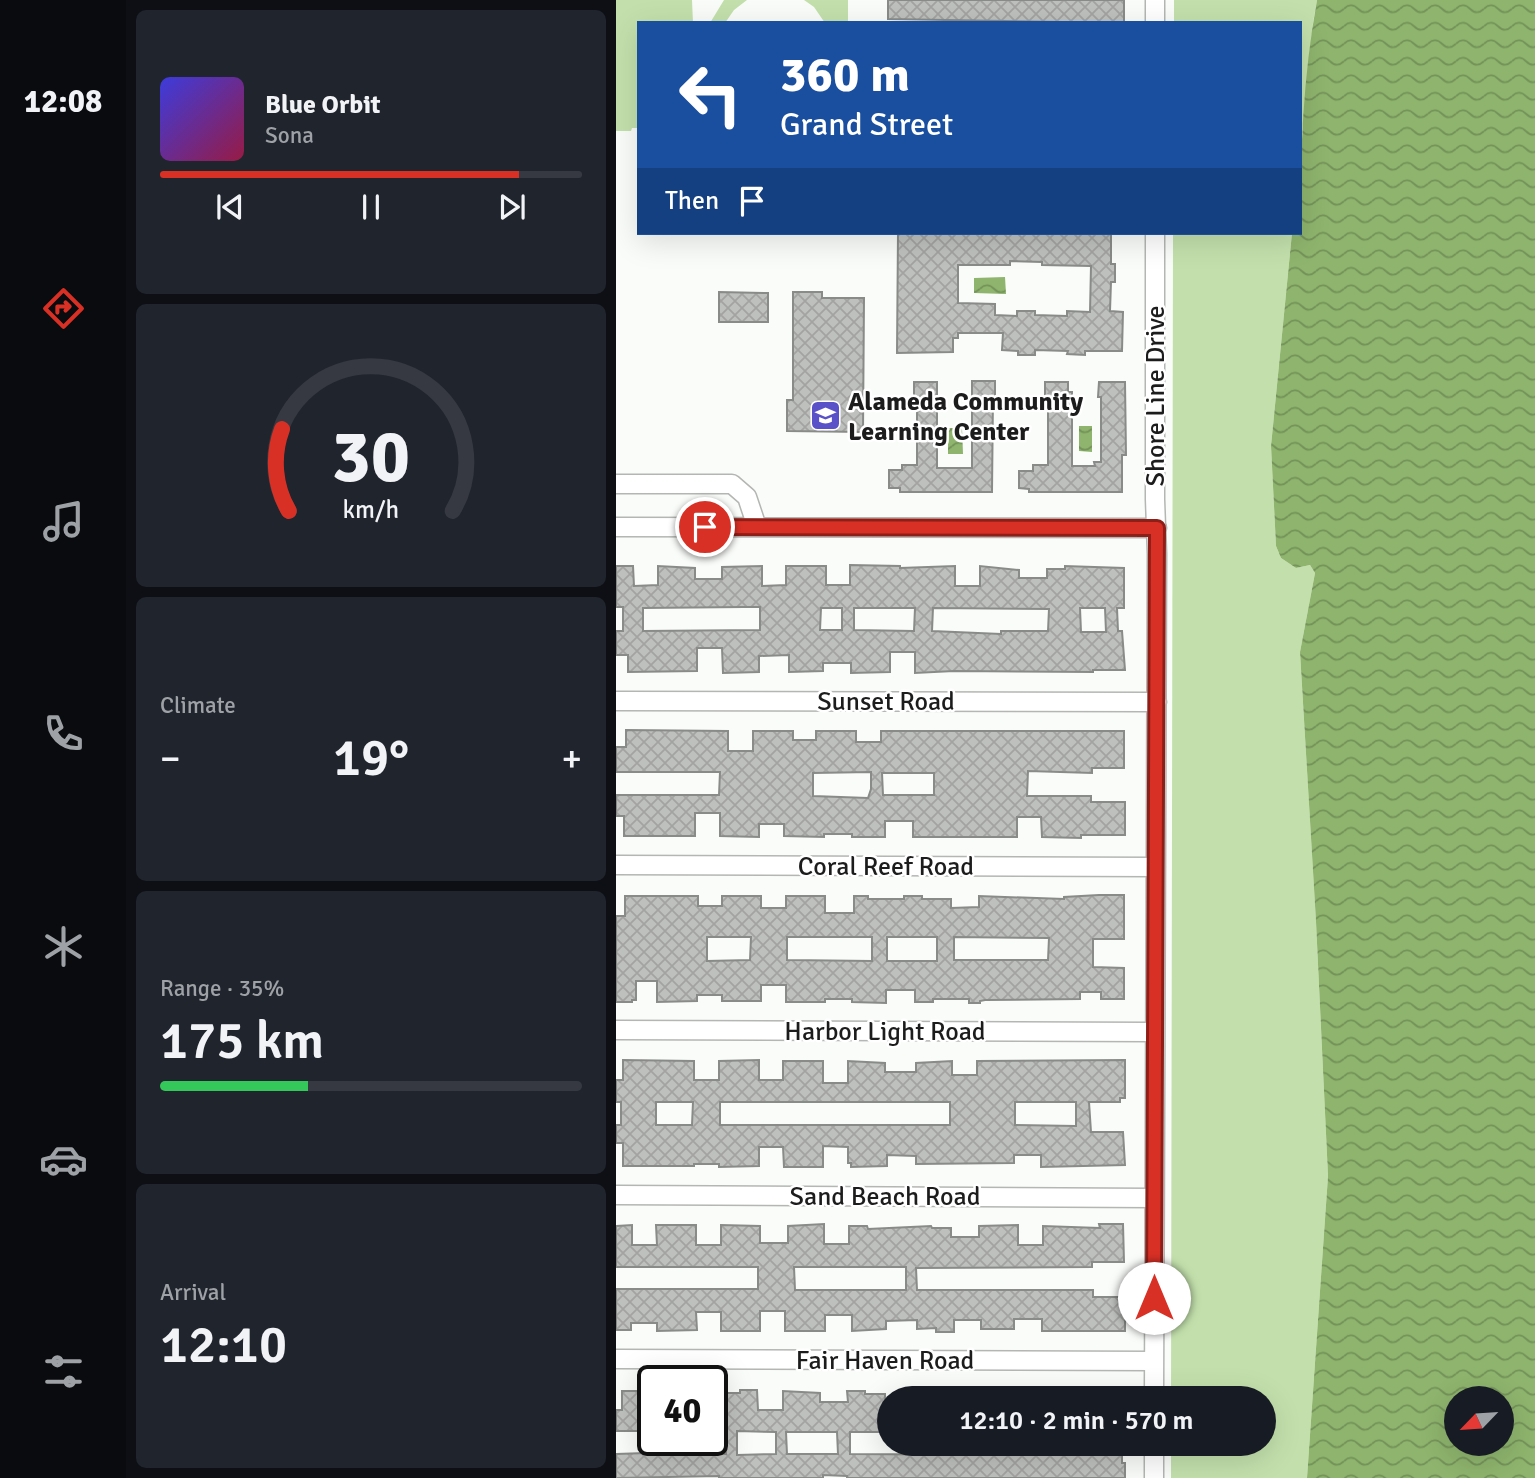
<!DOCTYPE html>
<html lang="en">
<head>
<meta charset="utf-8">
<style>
  body { margin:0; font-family:Signika,sans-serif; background:#20242c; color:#f1f3f6; height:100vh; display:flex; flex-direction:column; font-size:26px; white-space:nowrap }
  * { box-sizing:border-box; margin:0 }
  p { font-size:23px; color:#9ea1a6 }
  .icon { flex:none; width:38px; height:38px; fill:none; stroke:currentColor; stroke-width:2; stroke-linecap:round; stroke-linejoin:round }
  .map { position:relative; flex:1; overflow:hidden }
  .panel { display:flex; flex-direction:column; gap:10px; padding:10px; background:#0d0f14; width:490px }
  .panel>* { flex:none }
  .guide { position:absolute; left:21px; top:21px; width:665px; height:214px; border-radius:0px; box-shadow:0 7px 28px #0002; background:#1a4fa0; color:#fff; overflow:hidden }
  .needle { width:46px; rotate:245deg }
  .fabs { position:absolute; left:828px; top:1386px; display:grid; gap:14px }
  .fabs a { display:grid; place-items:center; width:70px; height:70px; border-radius:50%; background:#171b24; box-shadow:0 7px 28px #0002; font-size:35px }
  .speed { position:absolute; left:21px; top:1365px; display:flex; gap:14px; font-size:35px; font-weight:700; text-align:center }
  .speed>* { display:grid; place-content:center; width:91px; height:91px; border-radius:50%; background:#171b24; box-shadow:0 7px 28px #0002; line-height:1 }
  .speed .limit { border:4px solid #111; border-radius:10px; background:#fff; color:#111 }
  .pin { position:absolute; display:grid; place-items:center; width:60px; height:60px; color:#fff; margin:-30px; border:4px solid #fff; border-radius:50%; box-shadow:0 2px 7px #0007 }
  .me { position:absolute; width:77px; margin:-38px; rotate:0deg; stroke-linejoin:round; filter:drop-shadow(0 0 5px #0008) }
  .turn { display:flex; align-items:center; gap:24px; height:147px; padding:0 28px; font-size:32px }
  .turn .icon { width:91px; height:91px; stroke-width:2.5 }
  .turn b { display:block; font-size:49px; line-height:60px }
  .then { display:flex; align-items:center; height:66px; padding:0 28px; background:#0003; gap:14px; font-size:26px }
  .big { font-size:52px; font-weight:600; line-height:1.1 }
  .panel .tile { flex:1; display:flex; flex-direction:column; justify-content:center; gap:10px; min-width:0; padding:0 24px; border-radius:10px; background:#20242c }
  .panel .dial { align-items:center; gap:0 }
  .dial svg { height:182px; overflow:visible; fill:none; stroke:#363941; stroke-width:7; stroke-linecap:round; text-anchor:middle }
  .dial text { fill:#f1f3f6; stroke:none }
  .song { display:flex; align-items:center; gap:21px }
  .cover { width:84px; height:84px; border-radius:10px; background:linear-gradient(135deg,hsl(240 70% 55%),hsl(340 70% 35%)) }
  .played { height:7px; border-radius:4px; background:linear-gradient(90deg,#d93025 85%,#363941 85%) }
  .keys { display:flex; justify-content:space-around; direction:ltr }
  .heat { display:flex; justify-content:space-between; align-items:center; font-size:38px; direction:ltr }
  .charge { height:10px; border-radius:5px; background:linear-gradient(90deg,#34c759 35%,#363941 0) }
  .trip { position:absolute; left:261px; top:1386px; width:399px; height:70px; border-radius:35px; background:#171b24; box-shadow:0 7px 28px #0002; font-weight:600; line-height:70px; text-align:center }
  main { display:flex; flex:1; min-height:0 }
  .tabs { display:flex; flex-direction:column; width:126px; justify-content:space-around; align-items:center; background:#090b0e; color:#9ea1a6 }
  .tabs .icon { width:49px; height:49px }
  .tabs .current { color:#d93025 }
  .tabs b { font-size:32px; color:#f1f3f6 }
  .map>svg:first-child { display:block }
  .green { fill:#c3e0ac }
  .water { fill:url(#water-waves); fill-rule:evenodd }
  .building { fill:url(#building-cross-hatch); stroke:#898b88; stroke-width:2; fill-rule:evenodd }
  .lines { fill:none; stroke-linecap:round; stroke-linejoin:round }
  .minor-casing { stroke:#b4b6b3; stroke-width:21 }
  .minor { stroke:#fff; stroke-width:18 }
  .route-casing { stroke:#8d1f18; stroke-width:18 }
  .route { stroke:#d93025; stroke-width:12 }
  .labels { text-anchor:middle; stroke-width:5; stroke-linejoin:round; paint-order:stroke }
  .street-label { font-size:26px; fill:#1b1c1b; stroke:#fff }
  .poi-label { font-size:26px; font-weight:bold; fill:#1b1c1b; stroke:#fff; text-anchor:start }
</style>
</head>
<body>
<main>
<nav class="tabs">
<b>12:08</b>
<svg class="icon current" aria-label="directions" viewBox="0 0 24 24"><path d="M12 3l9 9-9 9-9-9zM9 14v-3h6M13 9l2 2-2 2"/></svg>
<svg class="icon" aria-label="music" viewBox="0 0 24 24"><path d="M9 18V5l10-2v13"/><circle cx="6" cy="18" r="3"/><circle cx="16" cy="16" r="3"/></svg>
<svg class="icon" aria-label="phone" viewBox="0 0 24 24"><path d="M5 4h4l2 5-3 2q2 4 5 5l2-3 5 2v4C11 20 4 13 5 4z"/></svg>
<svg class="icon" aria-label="climate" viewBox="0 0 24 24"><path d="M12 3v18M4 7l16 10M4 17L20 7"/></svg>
<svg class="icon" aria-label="car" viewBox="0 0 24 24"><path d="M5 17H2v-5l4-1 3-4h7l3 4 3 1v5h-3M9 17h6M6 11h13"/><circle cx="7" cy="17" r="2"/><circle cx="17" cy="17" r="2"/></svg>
<svg class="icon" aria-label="filters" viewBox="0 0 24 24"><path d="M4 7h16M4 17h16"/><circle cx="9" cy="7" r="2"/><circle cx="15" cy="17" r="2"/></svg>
</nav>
<section class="panel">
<div class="tile">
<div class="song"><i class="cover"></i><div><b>Blue Orbit</b><p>Sona</p></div></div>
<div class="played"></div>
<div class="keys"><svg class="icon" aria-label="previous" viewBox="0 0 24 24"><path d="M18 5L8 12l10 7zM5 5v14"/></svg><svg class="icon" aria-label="pause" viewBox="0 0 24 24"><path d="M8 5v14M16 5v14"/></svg><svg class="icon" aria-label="next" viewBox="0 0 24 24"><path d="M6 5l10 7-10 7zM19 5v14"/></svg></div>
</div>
<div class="tile dial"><svg viewBox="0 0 100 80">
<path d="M14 69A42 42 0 1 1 86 69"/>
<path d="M14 69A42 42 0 0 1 11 33" stroke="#d93025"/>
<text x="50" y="56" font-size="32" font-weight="700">30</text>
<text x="50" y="72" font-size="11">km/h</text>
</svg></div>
<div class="tile"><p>Climate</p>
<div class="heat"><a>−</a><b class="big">19°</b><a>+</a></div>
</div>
<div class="tile"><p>Range · 35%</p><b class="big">175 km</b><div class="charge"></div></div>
<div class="tile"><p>Arrival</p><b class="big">12:10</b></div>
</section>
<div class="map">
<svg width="919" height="1478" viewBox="0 0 919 1478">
  <defs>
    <pattern id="water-waves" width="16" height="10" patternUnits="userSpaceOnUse" patternTransform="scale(1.75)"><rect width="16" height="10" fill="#8eb46d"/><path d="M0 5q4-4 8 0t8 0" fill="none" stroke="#739259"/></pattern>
    <pattern id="building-cross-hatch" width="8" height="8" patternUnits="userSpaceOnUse" patternTransform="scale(1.75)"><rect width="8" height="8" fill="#bec0bd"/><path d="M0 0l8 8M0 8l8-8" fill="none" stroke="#a3a4a2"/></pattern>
  </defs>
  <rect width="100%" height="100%" fill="#fafcf9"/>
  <!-- green -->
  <path class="green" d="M0 0H76L77 23H23V128H16L15 131H0Z
    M108 0H131L118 10 109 23H94Z
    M188 0H232V23H209L198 7Z
    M558 0H701L697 23 684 154V23H558Z
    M557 233H676L655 446 660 546 665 558 680 568 694 565 699 573 684 652 700 922 712 1176 691 1478H555V1444H648V1398H555Z"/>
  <!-- water -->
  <path class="water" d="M701 0H919V1478H691L712 1176 700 922 684 652 699 573 694 565 680 568 665 558 660 546 655 446 676 233H684C684 155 687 76 701 0ZM840 1398H886V1444H840Z
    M389 277 390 294 358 293V278Z
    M463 426H476V452L463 451Z
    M332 428H346L347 454H332Z"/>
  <!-- building -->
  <path class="building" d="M272 0H508V23L272 19Z
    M282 233H495V264H499V282H495L494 311 507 312 506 351H469V355L451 354 452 351 419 350V355H402V351L386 350 387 333H342V338H337V352L281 353ZM394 261 426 262V265L475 266 474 312 451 311V316L419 315V311H401V316L379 315V304L342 303V265H394Z
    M103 292 152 293V322H103Z
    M177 292H206V298H248L247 432 171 431V400H177Z
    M356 381H379V396H377L376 492H284V488H273V470H286V465H301V396H298V382H321V468H356Z
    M429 382H452V392H456V466H479L478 462H485V397H482L483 382H509L510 455H506V492H413V489L403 488V471H417V465H432V397H429Z
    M234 565 284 566V568L339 566V586H364V566L403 570V578H431V569H449V566L508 568V608H501L502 631H506L509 670H477V672L338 671 299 673V652H274V672L235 673V663H207V671L173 672V655L143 656V672L107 673 106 648H81V671L12 672V655H0V631H7V607H0V566H17L18 586 42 585V566L79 568V579H106V567L146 566V586L170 585V566H210V585H234ZM128 607H144V630L27 631V608ZM205 608H226V630H204ZM238 608H299L298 631 238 630ZM317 608 433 609 432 631H385V634L316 631ZM464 608H489L490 632H465Z
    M10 730 112 731V751H137V731H177V740H200V731H240V742H265V731H508V768H476V773L412 771 411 796H475V802H509V835H465V838L426 837 425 817H401V837H297V821H269V837H236V834H208V837L168 836V824H143V837L104 836V813H79V836H8V816H0V795H103L104 772H0V747H10ZM255 772V789L252 798 197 796V773ZM266 773H318V795H267Z
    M483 895H508V939H477V967L508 968V999H485V992H464V999L369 1000 364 1001V1003H353V999H317V1002H299V990H270V1003L236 1002V999H209V1002H170V985H145V1001H106V995H81V1001L41 1002V981H20V1000H16V1002H0V916H9V896H82V906H106V896H145V908H170V896H209V913H238V896H252V899H288V896H306V899H335V908L363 907V896L448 899V897ZM91 937H135L134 960 91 961ZM171 937H256V961L171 960ZM271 937H321V961H271ZM338 937 433 938 432 960H338Z
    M7 1060 78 1061V1080H103V1061L143 1060V1080H167V1061H207V1083H232V1061L269 1063V1072H300V1063L336 1061V1075H361V1061L509 1060V1098H504V1102H473L475 1132H507L509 1165 425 1167V1155H398V1163L300 1164V1156L271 1155V1166L235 1167V1163H232V1147L207 1146V1167H168L167 1147H143V1166L103 1167V1164H78V1166H7V1143H0V1125H5V1102H0V1080H7ZM40 1102H77L76 1125H40ZM104 1102H334V1125H104ZM399 1102H460V1126L399 1125Z
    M208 1224V1244H233V1226H251L252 1229 315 1226 316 1228H335V1237H363V1226L402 1225V1245H427V1226L484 1228 483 1224H507L508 1262H476V1267L300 1268 301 1290H477V1297H509V1331H426V1319H398V1329H365V1320H338V1332H320V1328L301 1329V1320L270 1321V1329L236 1331V1315H209V1331H169V1311H144V1331H105V1312H80L81 1330 41 1331V1323H15V1330H0V1289H142V1267H0V1226L16 1225V1245H41L40 1225H80V1245H105V1225L144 1226V1243H172V1226ZM178 1267H290V1290H179Z
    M124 1390H141L142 1410H167V1391L204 1393V1402H232L231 1391H249V1394H269V1403L273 1402V1432H234V1454L413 1455 506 1452V1463H509V1478H231V1476L207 1475V1478H103V1476L0 1478V1454L30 1453V1445H46V1454H110V1431H96V1402H106V1393H124ZM121 1431 160 1432V1454L121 1455ZM170 1432H221L222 1454H171Z
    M6 1391H24V1413H37V1431H0V1410H6Z"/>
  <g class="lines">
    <defs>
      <path id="minor" d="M539 23V0
        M0 484H116L131 497 141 527
        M0 527 541 528
        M0 701 541 702
        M0 865 540 867
        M0 1030 538 1032
        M0 1195 538 1198
        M0 1359 538 1361
        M538 1398 541 554 539 499V233
        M538 1478V1444"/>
    </defs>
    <!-- minor casing -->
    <use href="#minor" class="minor-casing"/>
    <!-- minor -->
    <use href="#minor" class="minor"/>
  </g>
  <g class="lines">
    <defs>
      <path id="route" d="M89 527 541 528 538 1298"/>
    </defs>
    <!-- route casing -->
    <use href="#route" class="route-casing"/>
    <!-- route -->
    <use href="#route" class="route"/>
  </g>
  <!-- icons -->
  <defs>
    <symbol id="school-square" viewBox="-11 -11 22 22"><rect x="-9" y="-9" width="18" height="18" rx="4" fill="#5a51c9" stroke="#fff"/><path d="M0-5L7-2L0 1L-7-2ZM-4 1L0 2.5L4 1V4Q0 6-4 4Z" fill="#fff"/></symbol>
  </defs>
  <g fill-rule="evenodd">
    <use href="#school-square" x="192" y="398" width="35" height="35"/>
  </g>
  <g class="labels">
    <!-- street labels -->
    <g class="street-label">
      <text transform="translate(539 396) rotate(-90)" y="9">Shore Line Drive</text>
      <text x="270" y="710">Sunset Road</text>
      <text x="270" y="875">Coral Reef Road</text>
      <text x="269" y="1040">Harbor Light Road</text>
      <text x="269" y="1205">Sand Beach Road</text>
      <text x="269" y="1369">Fair Haven Road</text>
    </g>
    <!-- poi labels -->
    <g class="poi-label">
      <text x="232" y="410">Alameda Community<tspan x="232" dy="30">Learning Center</tspan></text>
    </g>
  </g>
</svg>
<div class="fabs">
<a><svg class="needle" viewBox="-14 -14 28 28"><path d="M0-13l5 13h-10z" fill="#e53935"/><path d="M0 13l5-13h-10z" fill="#9ea1a6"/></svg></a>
</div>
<div class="speed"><div class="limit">40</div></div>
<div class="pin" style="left:89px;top:527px;background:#d93025"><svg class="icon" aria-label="arrive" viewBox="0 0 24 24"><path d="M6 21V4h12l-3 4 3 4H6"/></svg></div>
<svg class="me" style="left:538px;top:1298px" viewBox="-20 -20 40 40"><circle r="19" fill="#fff"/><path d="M0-13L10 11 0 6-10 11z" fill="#d93025"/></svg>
<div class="trip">12:10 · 2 min · 570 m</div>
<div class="guide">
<div class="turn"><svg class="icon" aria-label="left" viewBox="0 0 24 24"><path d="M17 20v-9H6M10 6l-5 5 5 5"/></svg><div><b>360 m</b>Grand Street</div></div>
<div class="then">Then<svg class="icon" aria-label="arrive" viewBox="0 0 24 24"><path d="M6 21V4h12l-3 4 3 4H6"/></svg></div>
</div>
</div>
</main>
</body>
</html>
